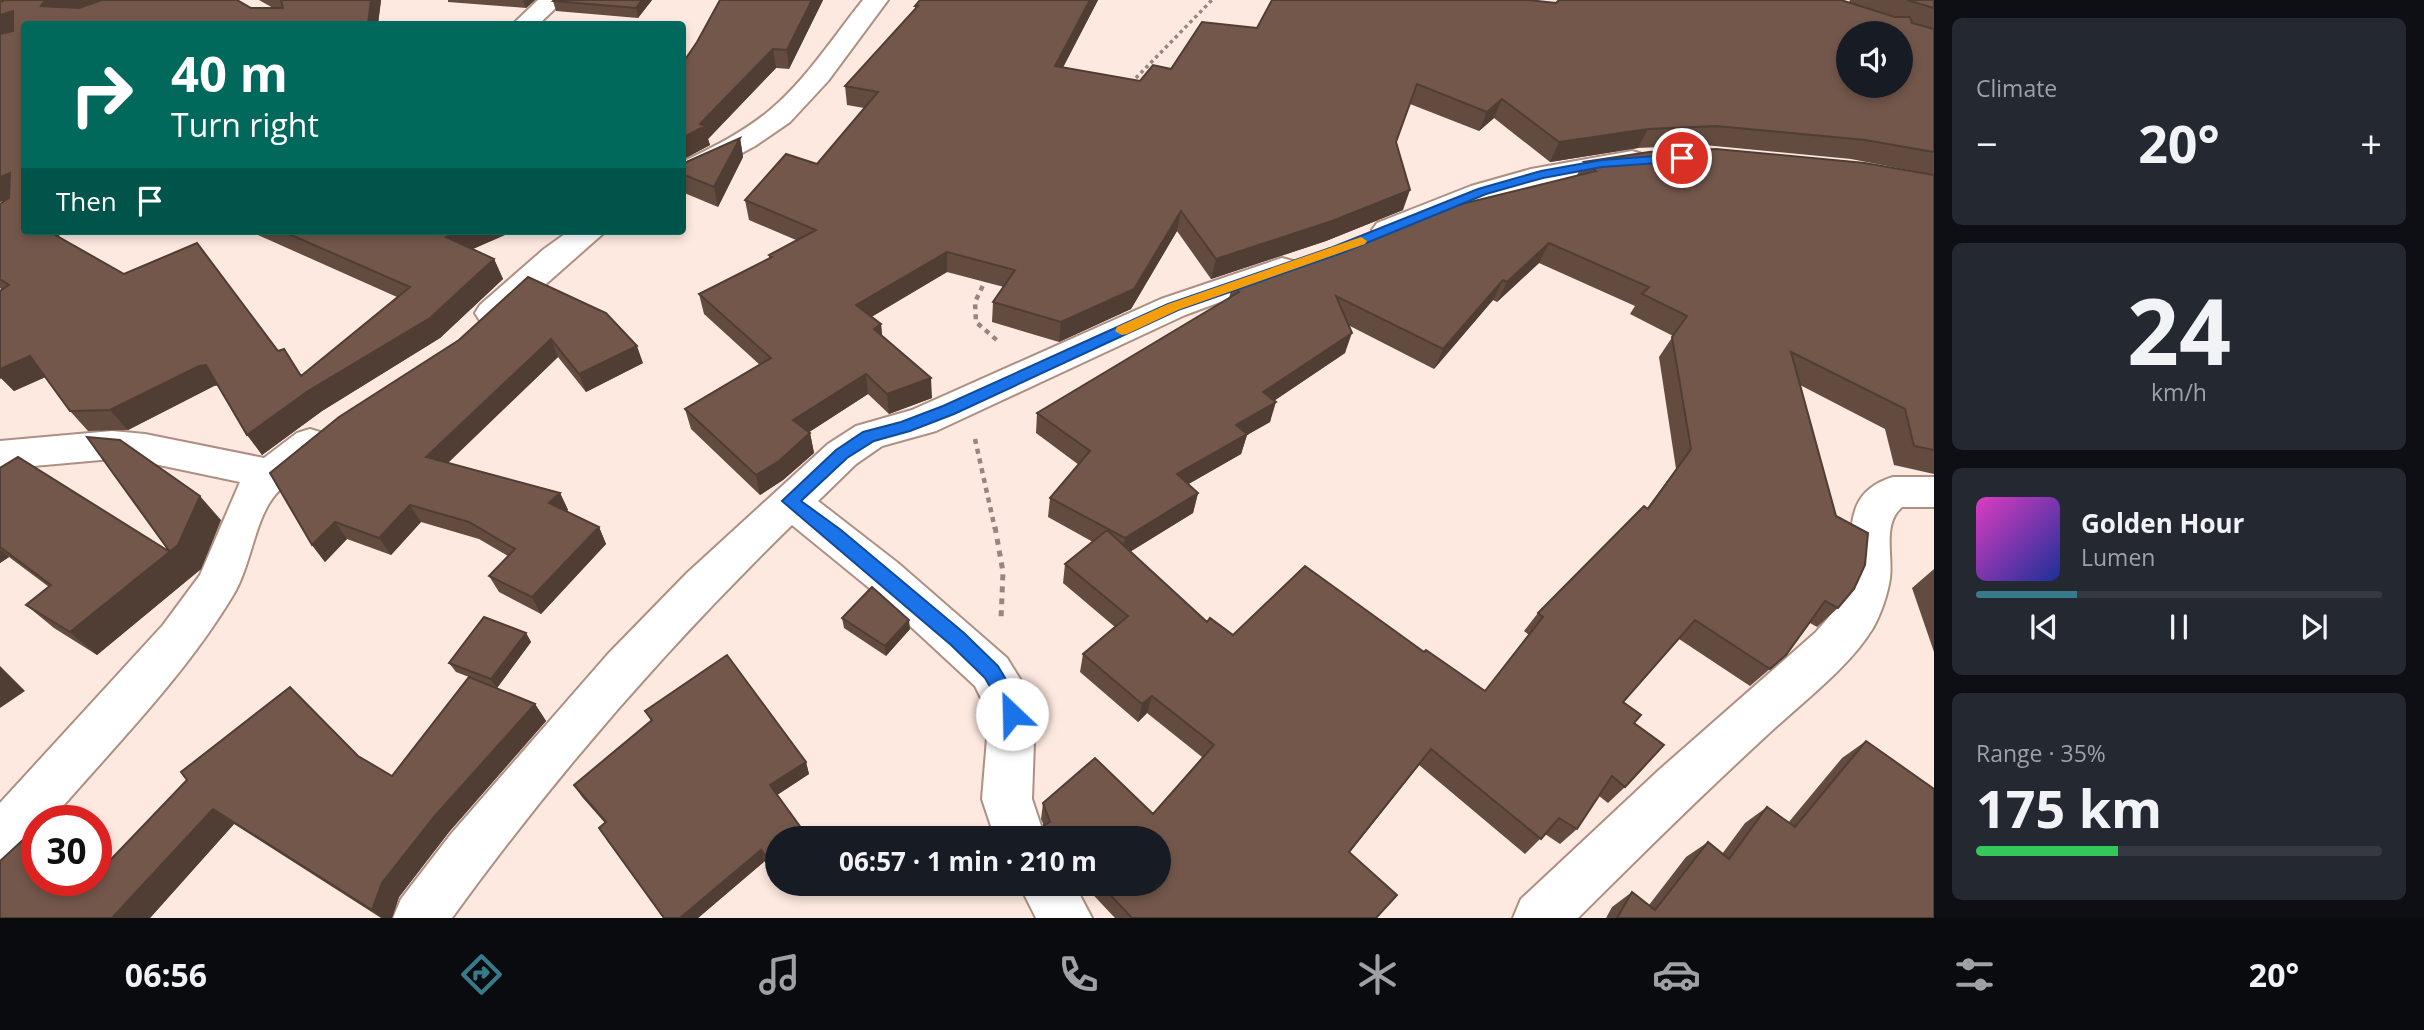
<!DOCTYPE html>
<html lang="en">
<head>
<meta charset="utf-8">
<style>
  body { margin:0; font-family:"Open Sans",sans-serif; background:#242831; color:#f1f3f6; height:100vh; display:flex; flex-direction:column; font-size:26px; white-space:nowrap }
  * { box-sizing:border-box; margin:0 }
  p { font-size:23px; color:#9ea1a6 }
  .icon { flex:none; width:38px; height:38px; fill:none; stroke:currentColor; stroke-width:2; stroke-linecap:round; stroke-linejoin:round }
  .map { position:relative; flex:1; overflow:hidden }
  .sheet { display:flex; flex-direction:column; gap:18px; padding:18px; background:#0d0f14; width:490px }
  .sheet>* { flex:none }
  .banner { position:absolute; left:21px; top:21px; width:665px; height:214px; border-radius:7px; box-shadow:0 4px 10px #0003; background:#00695c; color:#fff; overflow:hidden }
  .tools { position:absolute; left:1836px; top:21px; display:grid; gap:14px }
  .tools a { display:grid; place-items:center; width:77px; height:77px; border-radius:50%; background:#171b24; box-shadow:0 4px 10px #0003; font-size:35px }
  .speed { position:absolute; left:21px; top:805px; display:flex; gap:14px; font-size:35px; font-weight:700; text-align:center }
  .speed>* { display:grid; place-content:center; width:91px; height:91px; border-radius:50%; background:#171b24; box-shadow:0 4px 10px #0003; line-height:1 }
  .speed .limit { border:10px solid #d22; background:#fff; color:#111 }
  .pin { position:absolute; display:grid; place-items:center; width:60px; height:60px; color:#fff; margin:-30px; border:4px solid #fff; border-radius:50%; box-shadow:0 2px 7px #0007 }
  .me { position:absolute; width:77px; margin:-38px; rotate:336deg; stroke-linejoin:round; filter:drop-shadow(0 0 5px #0008) }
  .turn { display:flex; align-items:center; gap:24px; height:147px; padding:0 35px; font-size:32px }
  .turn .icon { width:91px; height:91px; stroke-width:2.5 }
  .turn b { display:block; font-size:49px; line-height:60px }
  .then { display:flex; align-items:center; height:66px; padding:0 35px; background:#0003; gap:14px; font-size:26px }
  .big { font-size:52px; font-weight:700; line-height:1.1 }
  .sheet .tile { flex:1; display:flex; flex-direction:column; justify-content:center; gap:10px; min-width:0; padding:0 24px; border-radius:10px; background:#242831 }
  .sheet .dial { align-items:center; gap:0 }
  .dial b { font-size:91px; line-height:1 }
  .song { display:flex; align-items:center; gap:21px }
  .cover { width:84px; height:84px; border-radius:10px; background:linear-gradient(135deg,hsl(310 70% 55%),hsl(230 70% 35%)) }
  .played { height:7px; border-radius:4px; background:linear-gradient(90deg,#377b8a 25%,#363941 25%) }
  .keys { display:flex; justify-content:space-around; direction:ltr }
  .heat { display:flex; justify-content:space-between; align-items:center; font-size:38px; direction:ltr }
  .charge { height:10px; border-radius:5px; background:linear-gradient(90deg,#34c759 35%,#363941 0) }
  .trip { position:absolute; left:765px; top:826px; width:406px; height:70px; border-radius:35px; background:#171b24; box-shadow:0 4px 10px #0003; font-weight:700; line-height:70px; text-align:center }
  .tabs { display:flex; height:112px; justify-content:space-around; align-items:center; background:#090b0e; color:#9ea1a6 }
  .tabs .icon { width:49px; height:49px }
  .tabs .current { color:#377b8a }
  .tabs b { font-size:32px; color:#f1f3f6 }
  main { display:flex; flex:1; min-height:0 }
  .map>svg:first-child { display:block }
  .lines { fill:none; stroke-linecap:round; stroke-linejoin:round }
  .minor-casing { stroke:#ae9083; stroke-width:4 }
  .path-far2 { stroke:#96867f; stroke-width:3.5; stroke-dasharray:3.5 3.5; stroke-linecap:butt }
  .path-far1 { stroke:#96867f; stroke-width:4.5; stroke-dasharray:5 5; stroke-linecap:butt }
  .path { stroke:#96867f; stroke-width:5; stroke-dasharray:6 6; stroke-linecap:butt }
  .minor { fill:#fff; fill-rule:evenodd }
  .wall { fill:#634b40; fill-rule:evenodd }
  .shaded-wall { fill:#503d34 }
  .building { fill:#73574b; stroke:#503d34; stroke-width:2; fill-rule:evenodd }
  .route { fill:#1a73e8; stroke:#114b97; stroke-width:2 }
  .slow { fill:#f59e0b }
</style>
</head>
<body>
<main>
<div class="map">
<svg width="1934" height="918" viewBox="0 0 1934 918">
  <rect width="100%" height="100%" fill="#fde9e0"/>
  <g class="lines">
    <defs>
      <path id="minor" d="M538 0H564L539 24H513Z
        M863 0H888L828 81 790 122 755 146 692 180 682 183V162C713 147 744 132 770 110 807 79 833 37 863 0Z
        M1632 151 1642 154 1646 160 1642 166 1545 183 1493 198 1388 240 1377 237 1372 230 1377 223 1471 186 1531 169Z
        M569 231H606L504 321 492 324 480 321 475 313 480 305 544 249Z
        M1282 258 1293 261 1298 268 1293 275 1185 315 936 431 882 446 856 464 818 501 898 563 1007 658 1020 679 1035 714 1032 799 1045 838H995L982 799 989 714 975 686 868 587 792 525C668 646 554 777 452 918H393L401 899 451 834 608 654 687 573 828 444 856 426 912 410 1161 299Z
        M310 429 323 433 329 443C316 466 288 477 272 499 254 524 250 569 232 597 184 677 111 750 50 821H37V836L18 858 0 865V803L163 625 200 575 240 482 145 462 112 459 0 469V441L112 431 145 434 264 458 297 433Z
        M1893 477H1934V507H1902C1882 524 1893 555 1890 578 1888 593 1881 614 1873 628 1849 668 1799 705 1765 737 1701 796 1639 857 1578 918H1513L1521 899 1659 770 1816 632C1831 615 1845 600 1848 576 1854 534 1841 493 1893 477Z
        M1019 884H1074L1092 918H1036Z"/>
    </defs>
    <!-- minor casing -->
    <use href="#minor" class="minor-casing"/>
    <!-- path-far2 -->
    <path class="path-far2" d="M1131 83 1212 0"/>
    <!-- path-far1 -->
    <path class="path-far1" d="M987 277 975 302 976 322 999 342
      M975 439 995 529"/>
    <!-- path -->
    <path class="path" d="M995 527 1003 572 1001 619"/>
    <!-- minor -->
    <use href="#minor" class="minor"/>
  </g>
  <!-- wall -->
  <path class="wall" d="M0 0H237L251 8H273L259 0H381L378 24H24V231H68L58 236 124 274 278 351 301 376 397 297 249 231H514L472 249 494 259 503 279 440 338 322 411 262 455 218 385 214 386 128 430 88 431 70 411 45 377 14 391 1 378 0 379V291L2 290 0 288V204L8 199 0 202Z
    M448 0H535L526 8 448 2Z
    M652 0 638 18 556 11 553 1Z
    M720 0H823L789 69 776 68 708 139 710 145 682 160V64L697 42Z
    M1098 0 1063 67 1140 81 1171 69 1257 28 1556 3 1849 2 1850 0H1934V175L1851 159 1704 145 1638 148 1550 162 1494 118 1479 131 1410 104 1396 142 1403 210 1326 241 1211 279 1177 231 1131 309 1059 342 992 322 993 302 1004 287 947 272 871 317 881 324 882 336 932 398 889 414 868 394 809 432 810 433 814 453 783 480 760 495 691 429 685 409 760 365 704 314 699 294 769 258V255L796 240 749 220 745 200 817 164 864 108 847 105 845 86 915 9V6Z
    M740 138 743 157 718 207 682 192V164Z
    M1584 162 1934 175V474L1894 465 1885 429 1800 385 1838 608 1817 627 1810 623 1786 655 1750 686 1679 639 1623 702 1634 723 1625 787 1608 803 1599 796 1577 829 1560 844 1545 834 1525 854 1419 765 1349 853 1376 918H1115L1083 884H1158V838H1042L1044 826 1041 819 1043 803 1153 814 1202 757 1147 713 1138 722 1080 672 1083 654 1115 627 1063 583 1065 564 1093 542 1048 517 1050 498 1079 465 1036 433 1037 413 1229 298 1233 283 1577 175ZM1539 263 1635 306 1630 314 1673 336 1659 357 1676 469 1647 508 1538 613 1524 631 1529 635 1485 691 1424 652 1233 635 1207 622 1130 552 1193 513 1198 493 1188 484 1241 454 1247 435 1270 422 1274 401 1345 353 1350 326 1434 369 1493 300 1497 302Z
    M606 313 643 363 586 392 558 357 448 463 560 493 568 510 567 511 599 527 606 544 541 614 499 592 489 576 508 556 479 539 421 522 391 555 347 539 325 562 312 545 270 473Z
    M0 468 170 552 221 520 201 569 97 655 54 628 26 605 49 587 9 557 0 563Z
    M1934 569V652L1912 588Z
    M484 617 526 633 531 642 497 688 488 685 535 704 546 721 449 832 399 897 392 918H381L234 824 150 918H0V861L25 838 37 845V880H96V875L187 780 181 772 290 687 358 756 392 776 469 677 456 672 449 663Z
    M842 618 910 629 886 656 844 628Z
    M645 711 806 762 809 774 777 795 807 838H777L775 874 765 861 698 918H664L606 839 605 823 582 797 574 785 651 721Z
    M1866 741 1934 918H1606L1612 907 1632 892 1649 905 1686 857 1708 842 1722 854 1745 823 1767 807 1788 823 1842 758Z"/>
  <!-- shaded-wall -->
  <path class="shaded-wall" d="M45 0H104L53 24 41 6Z
    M371 0H381L378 24H368Z
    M523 0H535L526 8Z
    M642 0H652L638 18 636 8Z
    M812 0H823L789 69 787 50Z
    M1090 0H1098L1054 85 1055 66Z
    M13 11 24 28 0 37V15Z
    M773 49 776 68 708 139 710 145 682 160V138L700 124Z
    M1502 99 1494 118 1479 131 1487 112Z
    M1648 129 1638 148 1550 162 1559 142Z
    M740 138 743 157 718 207 714 187Z
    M10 173 24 193 0 202V177Z
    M1410 190 1403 210 1326 241 1211 279 1216 259Z
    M1181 211 1177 231 1131 309 1059 342 1061 322Z
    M39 231H68L48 241Z
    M459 231H514L455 257 446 237Z
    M1549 243 1539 263 1497 302 1507 282Z
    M947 252V272L858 325 856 305Z
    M494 259 503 279 440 338 322 411 262 455 247 435Z
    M1503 280 1493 300 1434 369 1443 349Z
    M881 324 883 344 874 329Z
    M1352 333 1345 353 1257 412 1263 392Z
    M551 339 558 357 436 474 426 457Z
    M637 346 643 363 586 392 579 374Z
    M30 356 48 376 14 391 1 378 0 379V369Z
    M206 365 221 385 214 386 128 430 110 410 199 366Z
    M866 374 868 394 797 440 793 420Z
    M931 378 932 398 889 414 887 394Z
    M1276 402 1270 422 1247 435 1241 454 1173 493 1177 474 1236 425Z
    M810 433 814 453 783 480 760 495 756 475Z
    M560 493 568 510 557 520 549 503Z
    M1198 493 1193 513 1121 557 1125 538Z
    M200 496 221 520 201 569 97 655 70 632 178 545Z
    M410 505 421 522 391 555 379 538Z
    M335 522 347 539 325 562 312 545Z
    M599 527 606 544 541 614 532 597Z
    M0 550 9 557 0 563Z
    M909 620 910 629 886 656 885 646Z
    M526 633 531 642 497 688 491 679Z
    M0 666 25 691 0 708Z
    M1152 696 1147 713 1138 722 1142 704Z
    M535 704 546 721 449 832 399 897 392 918H382L372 910 382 883 434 817Z
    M1431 749 1419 765 1338 867 1349 852Z
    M806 762 809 774 774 797 770 785Z
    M213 809 234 824 150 918H112Z
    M761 850 765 861 698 918H680Z
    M777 859V873L775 874 771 863Z"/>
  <!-- building -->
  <path class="building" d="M5 0H45L41 6 79 8 102 0H237L251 8H283L281 0H371L368 24H24V231H48L124 274 197 243 278 351 284 349 301 376 410 287 282 231H459L446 237 494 259 430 318 308 391 247 435 206 365 199 366 110 410 70 411 30 356 0 369V291L9 285 0 279V204L9 198 10 173 0 177V34L13 31V11L0 15V2Z
    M554 0H642L636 8 553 1Z
    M720 0H812L787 50 773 49 700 124 705 126 682 138V64L697 42Z
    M920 0H1090L1055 66 1140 81 1153 65 1171 69 1202 22 1257 28 1272 0H1528L1556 3 1559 0H1841L1895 17H1910L1912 23 1934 29V152L1865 140 1716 126 1648 129 1559 142 1502 99 1487 112 1417 84 1396 142 1410 190 1332 221 1216 259 1181 211 1134 289 1061 322 993 302 1015 270 947 252 856 305 881 324 874 329 931 378 887 394 866 374 793 420 810 433 779 461 756 475 685 409 771 358 699 294 772 257 769 255 816 230 745 200 786 154 817 164 878 92 845 86 918 6H915ZM1848 33H1900V86H1848Z
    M1907 0H1934V8Z
    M740 138 714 187 682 174V164Z
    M1716 149 1865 163 1934 175V450L1914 446 1905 409 1791 352 1836 516 1868 533 1865 565 1854 589 1838 608 1825 601 1786 655 1770 669 1695 620 1623 702 1641 715 1634 723 1664 745 1625 787 1612 776 1577 829 1559 818 1541 839 1431 749 1349 852 1397 895 1376 918H1132L1100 884H1158V838H1056L1044 825 1050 822 1043 803 1095 758 1153 814 1214 745 1152 696 1142 704 1083 654 1128 616 1065 564 1107 530 1207 622 1210 618 1233 635 1305 566 1424 652 1426 650 1485 691 1543 617 1538 613 1644 506 1648 509 1691 449 1672 337 1687 316 1642 294 1649 287 1549 243 1507 282 1503 280 1443 349 1336 296 1352 333 1263 392 1276 402 1236 425 1247 434 1177 474 1198 493 1125 538 1050 498 1090 451 1037 413 1239 292 1233 283 1357 240 1417 215 1596 171 1584 162 1649 152Z
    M528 277 606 313 637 346 579 374 551 339 426 457 560 493 549 503 599 527 532 597 489 576 515 549 469 522 410 505 379 538 335 522 312 545 270 473 339 417 459 340Z
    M87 437 120 440 200 496 178 545 70 632 26 605 51 585 0 547V468L18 457 170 552Z
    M872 587 909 620 885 646 842 618Z
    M484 617 526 633 491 679 449 663Z
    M727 655 806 762 770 785 807 836 804 838H777V859L771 863 761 850 680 918H664L599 828 606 822 574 785 652 720 645 711Z
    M469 677 535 704 434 817 382 883 372 910 213 809 112 918H0V861L25 838 37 846V880H85L89 883 91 880H96V875L187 780 181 772 290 687 358 756 392 776Z
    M1866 741 1934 789V918H1617L1632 892 1655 910 1708 842 1729 859 1767 807 1795 827Z"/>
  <!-- route -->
  <path class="route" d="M1682 154 1688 158 1686 161 1602 167 1543 178 1486 194 1342 253 1178 310 954 414 910 431 874 441 847 458 801 501 841 530 964 633 998 666 1011 688 1021 714 1018 720 1012 723 1005 720 996 697 985 678 951 645 782 501 836 450 863 432 901 422 943 406 1168 304 1333 247 1478 189 1541 171 1602 160Z"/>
  <!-- slow -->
  <path class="slow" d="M1361 237 1367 241 1365 244 1178 310 1127 334 1122 335 1115 331 1117 327 1168 304Z"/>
</svg>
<div class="tools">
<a><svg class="icon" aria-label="sound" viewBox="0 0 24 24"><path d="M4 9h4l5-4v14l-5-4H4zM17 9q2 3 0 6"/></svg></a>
</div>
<div class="speed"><div class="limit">30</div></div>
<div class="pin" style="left:1682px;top:158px;background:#d93025"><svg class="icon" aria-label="arrive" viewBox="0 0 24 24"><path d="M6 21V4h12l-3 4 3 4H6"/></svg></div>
<svg class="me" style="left:1012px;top:714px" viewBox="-20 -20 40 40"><circle r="19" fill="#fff"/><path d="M0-13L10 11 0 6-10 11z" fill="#1a73e8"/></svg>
<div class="trip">06:57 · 1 min · 210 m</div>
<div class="banner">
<div class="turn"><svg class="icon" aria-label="right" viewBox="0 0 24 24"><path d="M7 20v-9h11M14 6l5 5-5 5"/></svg><div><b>40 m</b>Turn right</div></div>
<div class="then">Then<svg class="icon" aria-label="arrive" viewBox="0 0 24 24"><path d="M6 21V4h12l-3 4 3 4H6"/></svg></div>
</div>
</div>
<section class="sheet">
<div class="tile"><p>Climate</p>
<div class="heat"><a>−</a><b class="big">20°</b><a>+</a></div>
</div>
<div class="tile dial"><b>24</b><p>km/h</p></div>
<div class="tile">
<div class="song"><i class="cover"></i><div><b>Golden Hour</b><p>Lumen</p></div></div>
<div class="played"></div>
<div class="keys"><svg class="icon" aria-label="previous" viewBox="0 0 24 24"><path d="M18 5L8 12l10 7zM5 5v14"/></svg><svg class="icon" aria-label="pause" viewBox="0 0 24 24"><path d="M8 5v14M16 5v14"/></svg><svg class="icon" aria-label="next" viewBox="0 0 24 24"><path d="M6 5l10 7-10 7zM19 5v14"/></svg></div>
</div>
<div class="tile"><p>Range · 35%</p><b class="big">175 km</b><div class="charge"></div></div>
</section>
</main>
<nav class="tabs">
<b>06:56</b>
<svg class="icon current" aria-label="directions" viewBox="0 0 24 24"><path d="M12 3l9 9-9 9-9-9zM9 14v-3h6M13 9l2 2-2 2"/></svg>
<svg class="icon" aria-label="music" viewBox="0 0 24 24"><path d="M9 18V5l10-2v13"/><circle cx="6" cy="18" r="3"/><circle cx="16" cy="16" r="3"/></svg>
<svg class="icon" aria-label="phone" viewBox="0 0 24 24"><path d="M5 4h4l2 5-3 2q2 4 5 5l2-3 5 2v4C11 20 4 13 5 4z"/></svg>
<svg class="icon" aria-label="climate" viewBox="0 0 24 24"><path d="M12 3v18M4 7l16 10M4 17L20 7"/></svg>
<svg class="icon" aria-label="car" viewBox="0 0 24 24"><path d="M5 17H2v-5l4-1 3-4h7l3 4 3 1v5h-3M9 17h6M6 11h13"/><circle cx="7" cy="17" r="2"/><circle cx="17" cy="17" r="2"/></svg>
<svg class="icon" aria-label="filters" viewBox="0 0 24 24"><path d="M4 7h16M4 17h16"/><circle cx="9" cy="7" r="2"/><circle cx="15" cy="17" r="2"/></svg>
<b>20°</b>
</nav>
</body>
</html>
